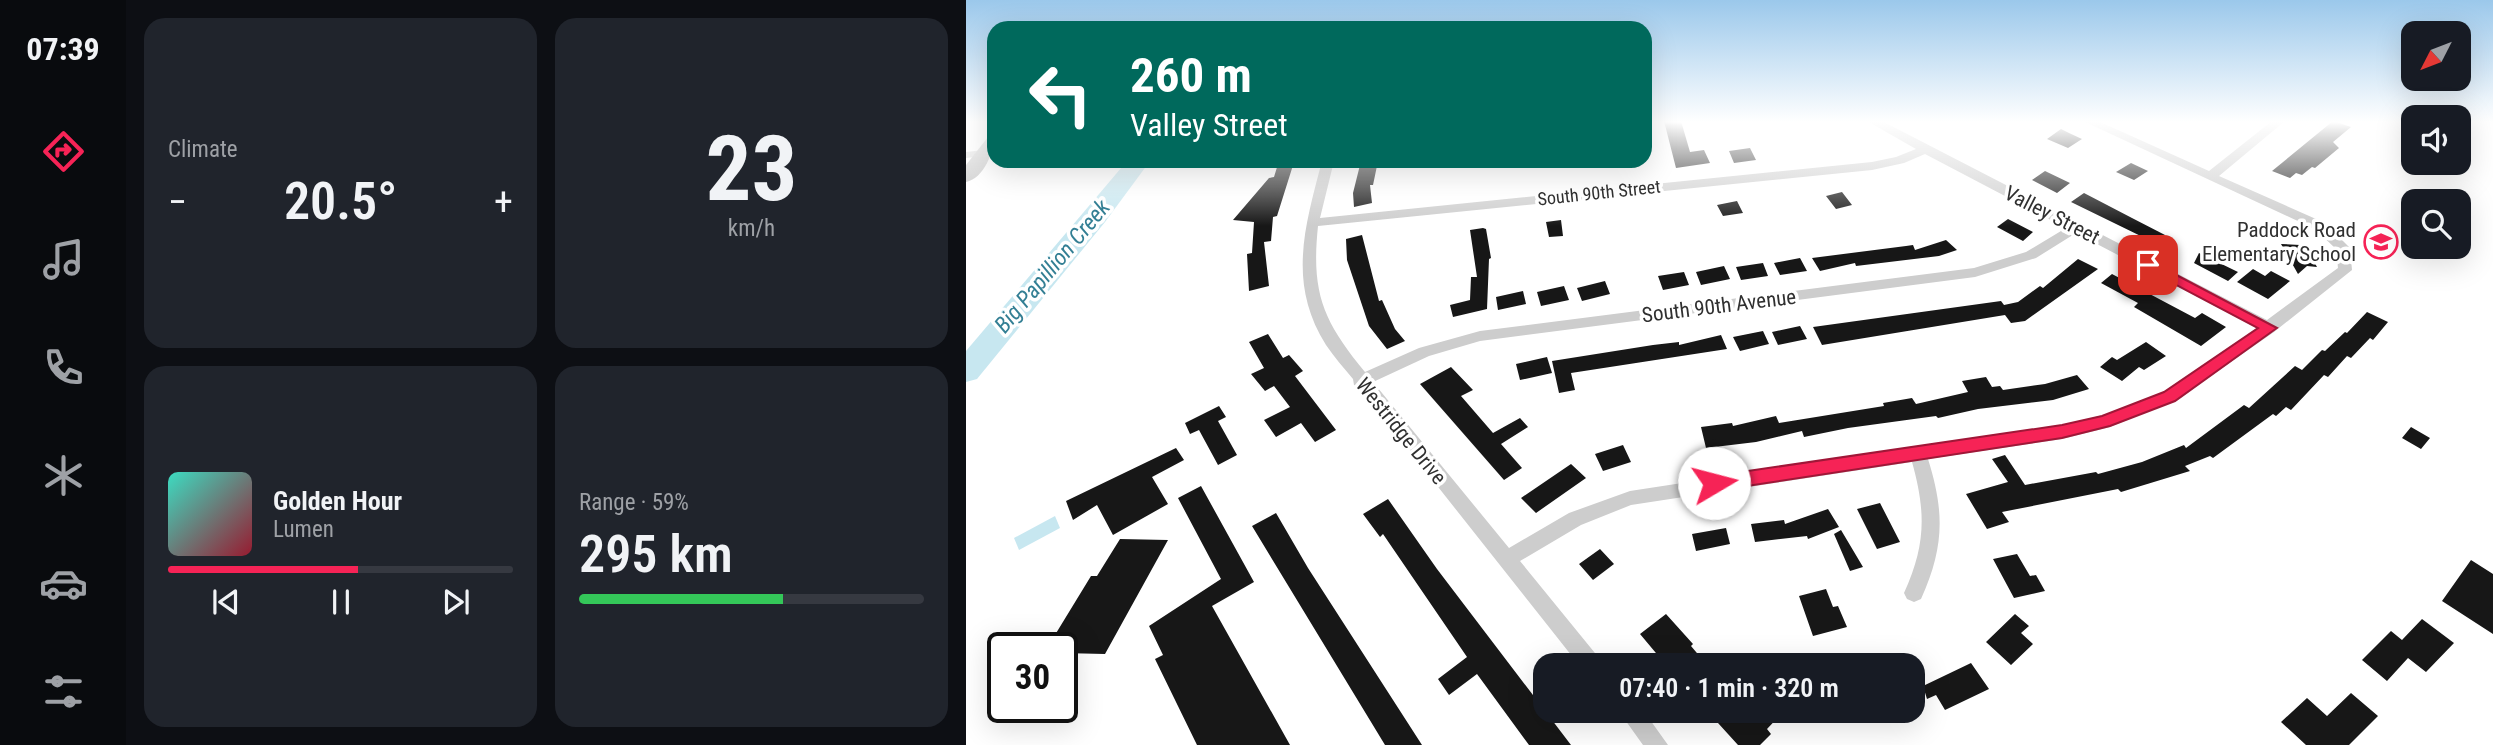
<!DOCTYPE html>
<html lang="en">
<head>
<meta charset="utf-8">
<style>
  body { margin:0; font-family:"Roboto Condensed",sans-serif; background:#20242c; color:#f1f3f6; height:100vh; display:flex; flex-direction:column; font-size:26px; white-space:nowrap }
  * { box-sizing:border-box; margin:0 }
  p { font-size:23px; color:#9ea1a6 }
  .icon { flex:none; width:38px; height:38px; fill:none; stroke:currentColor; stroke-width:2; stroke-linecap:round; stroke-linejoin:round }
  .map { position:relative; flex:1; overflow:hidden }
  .sheet { display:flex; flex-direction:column; gap:18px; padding:18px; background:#0d0f14; width:840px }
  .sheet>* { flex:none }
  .guide { position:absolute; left:21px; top:21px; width:665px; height:147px; border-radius:21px; box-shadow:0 7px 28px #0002; background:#00695c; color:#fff; overflow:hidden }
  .needle { width:46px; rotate:228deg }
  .controls { position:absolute; left:1435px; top:21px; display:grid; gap:14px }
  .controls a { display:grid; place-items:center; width:70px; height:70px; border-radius:14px; background:#171b24; box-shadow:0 7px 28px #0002; font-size:35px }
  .speed { position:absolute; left:21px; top:632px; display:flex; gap:14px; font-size:35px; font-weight:700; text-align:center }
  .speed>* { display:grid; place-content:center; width:91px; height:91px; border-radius:50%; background:#171b24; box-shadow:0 7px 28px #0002; line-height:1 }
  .speed .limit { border:4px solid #111; border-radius:10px; background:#fff; color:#111 }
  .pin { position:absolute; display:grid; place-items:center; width:60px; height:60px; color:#fff; margin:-30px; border-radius:14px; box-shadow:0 4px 10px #0006 }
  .me { position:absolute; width:77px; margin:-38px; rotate:82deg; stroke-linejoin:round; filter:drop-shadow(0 0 5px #0008) }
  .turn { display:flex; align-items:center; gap:24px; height:147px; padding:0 28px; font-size:32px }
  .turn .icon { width:91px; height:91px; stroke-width:2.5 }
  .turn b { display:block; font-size:49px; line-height:60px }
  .big { font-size:52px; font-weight:600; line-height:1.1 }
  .sheet .widget { flex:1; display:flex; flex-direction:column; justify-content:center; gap:10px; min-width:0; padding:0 24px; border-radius:21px; background:#20242c }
  .sheet .dial { align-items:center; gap:0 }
  .dial b { font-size:91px; line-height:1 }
  .song { display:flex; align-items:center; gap:21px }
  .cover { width:84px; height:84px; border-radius:10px; background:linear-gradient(135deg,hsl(170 70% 55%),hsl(350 70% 35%)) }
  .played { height:7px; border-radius:4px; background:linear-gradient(90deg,#f62356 55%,#363941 55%) }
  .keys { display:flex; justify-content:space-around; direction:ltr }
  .heat { display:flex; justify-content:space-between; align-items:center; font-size:38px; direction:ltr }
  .charge { height:10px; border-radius:5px; background:linear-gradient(90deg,#34c759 59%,#363941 0) }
  .sheet .tiles { flex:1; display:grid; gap:18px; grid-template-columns:repeat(2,1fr) }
  .trip { position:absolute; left:567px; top:653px; width:392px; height:70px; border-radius:21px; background:#171b24; box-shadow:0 7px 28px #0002; font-weight:600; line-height:70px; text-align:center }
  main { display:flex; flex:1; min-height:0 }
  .tab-bar { display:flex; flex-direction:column; width:126px; justify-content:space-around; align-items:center; background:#090b0e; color:#9ea1a6 }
  .tab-bar .icon { width:49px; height:49px }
  .tab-bar .current { color:#f62356 }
  .tab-bar b { font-size:32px; color:#f1f3f6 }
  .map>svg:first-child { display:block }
  .water { fill:#c7e7f0 }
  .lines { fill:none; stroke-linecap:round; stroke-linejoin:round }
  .stream { stroke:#c7e7f0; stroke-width:5 }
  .river { fill:#c7e7f0; fill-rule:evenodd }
  .building { fill:#171717 }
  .lane { stroke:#cdcdcd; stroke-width:6 }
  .street { fill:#cdcdcd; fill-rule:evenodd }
  .secondary { fill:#bababa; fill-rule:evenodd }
  .route { fill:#f62356; stroke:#a01738; stroke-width:2 }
  .labels { text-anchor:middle; stroke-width:7; stroke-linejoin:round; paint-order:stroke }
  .far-street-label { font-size:18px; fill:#303030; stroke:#fff }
  .street-label { font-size:21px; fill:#303030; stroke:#fff }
  .poi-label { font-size:21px; fill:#303030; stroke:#fff; text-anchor:end }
  .water-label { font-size:23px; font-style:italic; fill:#337f94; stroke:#fff }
</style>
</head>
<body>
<main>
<nav class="tab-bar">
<b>07:39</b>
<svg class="icon current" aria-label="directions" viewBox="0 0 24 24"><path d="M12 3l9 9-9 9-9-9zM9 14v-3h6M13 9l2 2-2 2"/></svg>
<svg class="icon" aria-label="music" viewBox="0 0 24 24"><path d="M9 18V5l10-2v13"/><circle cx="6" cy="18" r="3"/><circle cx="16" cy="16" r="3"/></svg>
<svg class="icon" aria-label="phone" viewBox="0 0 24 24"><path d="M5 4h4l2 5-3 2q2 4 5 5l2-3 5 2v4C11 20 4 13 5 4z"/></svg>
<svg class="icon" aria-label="climate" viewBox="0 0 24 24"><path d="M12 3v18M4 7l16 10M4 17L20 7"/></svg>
<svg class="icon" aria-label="car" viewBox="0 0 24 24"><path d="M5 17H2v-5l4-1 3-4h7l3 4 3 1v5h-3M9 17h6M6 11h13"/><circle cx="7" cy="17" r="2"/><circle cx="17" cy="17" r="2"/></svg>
<svg class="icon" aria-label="filters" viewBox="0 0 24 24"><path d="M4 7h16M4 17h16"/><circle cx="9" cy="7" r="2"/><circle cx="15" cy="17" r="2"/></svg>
</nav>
<section class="sheet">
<div class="tiles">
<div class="widget"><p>Climate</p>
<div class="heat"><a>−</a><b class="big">20.5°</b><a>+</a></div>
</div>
<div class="widget dial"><b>23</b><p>km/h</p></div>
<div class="widget">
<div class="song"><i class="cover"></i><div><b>Golden Hour</b><p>Lumen</p></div></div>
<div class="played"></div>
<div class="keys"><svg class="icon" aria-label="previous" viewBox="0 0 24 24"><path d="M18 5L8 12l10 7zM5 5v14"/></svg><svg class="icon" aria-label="pause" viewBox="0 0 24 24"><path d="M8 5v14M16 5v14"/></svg><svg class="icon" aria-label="next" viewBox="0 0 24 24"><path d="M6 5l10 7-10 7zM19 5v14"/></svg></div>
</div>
<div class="widget"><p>Range · 59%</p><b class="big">295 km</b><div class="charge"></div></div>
</div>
</section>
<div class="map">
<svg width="1527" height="745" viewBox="0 0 1527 745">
  <rect width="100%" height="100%" fill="#fff"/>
  <!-- water -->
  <path class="water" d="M89 516 94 528 53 550 48 538Z"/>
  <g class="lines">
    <!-- stream -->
    <path class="stream" d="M0 360 12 355"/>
    <!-- river -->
    <path class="river" d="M161 161H184L139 222 11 379 0 382V351Z"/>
  </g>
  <!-- building -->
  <path class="building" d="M698 121H715L724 152 738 150 744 163 710 168Z
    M1367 121 1385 127 1367 142 1373 148 1349 168 1346 167 1336 175 1330 173 1324 178 1306 171Z
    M1095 129 1103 133 1116 139 1102 148 1081 139Z
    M784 148 790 160 768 163 763 151Z
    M395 161H412L407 185H404L406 203 388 207 387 193Z
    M328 162 311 216 307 217 305 241 298 242 303 286 283 291 281 254 286 253 288 222 267 220 303 178 308 177 312 164Z
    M1165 163 1182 171 1168 180 1150 172Z
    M1079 171 1104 183 1091 193 1066 180Z
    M876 192 886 205 870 209 860 196Z
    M1118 193 1166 218 1199 235 1189 243 1105 202Z
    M771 201 777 213 757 216 751 205Z
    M1042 219 1067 232 1057 241 1031 227Z
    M595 220 597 236 583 237 580 222Z
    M517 228 520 229 525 258 523 259 521 309 487 317 484 305 504 300 505 277H511L504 230Z
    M396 235 413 301 416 300 429 329 439 341 421 349 403 326 381 260 380 239Z
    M980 240 991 250 973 256 890 266 889 263 854 271 846 258 940 246 947 245 949 250Z
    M1315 244 1334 245 1341 249 1351 267 1341 266 1332 274Z
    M1233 253 1272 272 1262 281 1228 263Z
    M834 258 841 271 814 275 808 263Z
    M1112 259 1132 269 1059 321 1045 323 1039 315 856 345 847 327 1035 301 1038 305 1052 302 1074 286 1077 288Z
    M797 263 802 276 775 280 770 267Z
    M758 266 764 279 735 285 730 272Z
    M1287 269 1299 276 1305 271 1324 281 1302 299 1271 282Z
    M718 272 723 285 697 290 692 276Z
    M1146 274 1229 318 1236 313 1260 327 1235 346 1168 307 1172 303 1135 283Z
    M639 281 644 294 616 301 611 288Z
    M598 286 603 300 575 306 571 292Z
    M557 291 560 304 532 310 530 297Z
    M1401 312 1422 322 1407 340 1404 338 1385 358 1381 356 1362 377 1358 375 1325 410 1320 407 1310 416 1307 414 1247 458 1244 456 1219 466 1224 471 1155 492 1152 489 1036 512 1043 522 1021 529 1000 494 1042 482 1026 459 1039 455 1059 485 1130 472 1132 474 1176 462 1218 445 1220 448 1278 405 1283 408 1329 366 1336 370 1356 350 1359 351 1379 332 1381 333Z
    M834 326 841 339 812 345 806 332Z
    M797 331 803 344 774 351 767 337Z
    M302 334 317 358 323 355 337 371 329 376 370 430 349 442 335 423 310 437 298 420 324 407 308 386 299 391 285 374 298 368 283 342Z
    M755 335 761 349 605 373 609 390 593 393 586 361 687 345 713 342V345Z
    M1180 342 1200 356 1178 370 1173 367 1156 381 1134 367 1146 357 1151 360Z
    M581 357 586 373 554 380 550 364Z
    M485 367 507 390 495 396 527 433 554 418 562 427 535 444 556 468 538 480 454 384Z
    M1111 375 1123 389 1087 400 1012 409 972 418 970 416 882 428 838 437 836 431 790 442 740 448 735 427 766 423 767 426 810 416 813 423 918 406 917 403 946 398 950 404 1002 392 996 381 1020 377 1026 387 1034 386 1037 390 1079 384Z
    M253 406 260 417 252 421 271 455 252 465 233 430 224 434 219 423Z
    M1445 427 1464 438 1455 449 1436 438Z
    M657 445 665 462 637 471 629 454Z
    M210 448 218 460 186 477 202 504 147 535 131 505 107 520 100 501Z
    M605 464 620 478 570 513 555 498Z
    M235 486 288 582 246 606 324 745H231L189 659 197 655 183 626 255 579 212 498Z
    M422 499 471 569 605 745H563L511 674 483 695 472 679 501 657 417 534 414 537 397 514Z
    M914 503 934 542 911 549 891 509Z
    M862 509 873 527 842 539 841 536 789 542 785 524 818 520 819 524Z
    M310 513 342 568 456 745H419L286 526Z
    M760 528 764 544 730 551 726 534Z
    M875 530 897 567 884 571 868 534Z
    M154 539 202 540 139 654 96 653V648H81L125 576H131Z
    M634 549 648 564 627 580 613 564Z
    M1051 554 1064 576 1070 575 1079 591 1048 598 1027 559Z
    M1505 560 1527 574V634L1476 601Z
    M860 589 867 607 872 606 881 627 847 636 833 596Z
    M700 614 727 644 725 646 741 665H700L674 634Z
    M1049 614 1063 626 1055 633 1067 644 1045 665 1020 642Z
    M1456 619 1488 643 1460 672 1442 658 1421 681 1396 660 1425 631 1436 640Z
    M1005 663 1023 689 979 710 970 695 961 699 957 686Z
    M1385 693 1412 716 1383 745H1340L1315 722 1341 698 1361 716Z
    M766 710H819L801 729 805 734 794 745H772L752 723Z"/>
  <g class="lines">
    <!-- lane -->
    <path class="lane" d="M0 155 18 153"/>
    <!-- street -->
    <path class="street" d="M901 121H916L1301 320 1372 268 1370 249 1349 229 1117 121H1132L1243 171 1306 121H1319L1253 176 1359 223 1384 248 1386 270 1308 332 1210 400 1144 427 1096 439 962 459C979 513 978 548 955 599L948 602 941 599 938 593C960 545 960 512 946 462L665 505 615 525 554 561 633 658 636 665H613L393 387 388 385 387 379C378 368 368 357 360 345 321 283 339 226 356 161H368L354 218 906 162 930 157 950 149ZM959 154 1100 228 1060 252 1008 268 514 331 453 348 399 372C357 321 345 293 352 226L906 170 938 163ZM1110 233 1291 328C1261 350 1232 373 1200 391 1168 408 1131 417 1096 425L664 491 603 513 543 548 407 382 463 356 514 341 1009 277 1070 258Z
      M652 710H677L702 745H677Z"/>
    <!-- secondary -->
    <path class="secondary" d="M28 136C28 152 18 178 0 182V165L22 137Z"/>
  </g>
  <!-- sky -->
  <linearGradient id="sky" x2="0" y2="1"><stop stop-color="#9bc8eb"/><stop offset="0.54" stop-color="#fff"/><stop offset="1" stop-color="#fff" stop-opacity="0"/></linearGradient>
  <rect width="1527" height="226" fill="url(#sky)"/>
  <!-- route -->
  <path class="route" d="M1182 260 1311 328 1209 401 1144 426 1096 438 748 491 742 489 739 483 748 476 1096 425 1136 416 1198 392 1292 328 1178 268V262Z"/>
  <!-- icons -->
  <defs>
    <symbol id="school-ring" viewBox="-11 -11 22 22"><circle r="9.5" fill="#fff" stroke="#f62356" stroke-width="1.5"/><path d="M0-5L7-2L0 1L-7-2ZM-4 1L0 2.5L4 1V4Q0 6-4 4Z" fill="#f62356"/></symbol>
  </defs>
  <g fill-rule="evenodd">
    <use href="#school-ring" x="1396" y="223" width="38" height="38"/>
  </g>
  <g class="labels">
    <!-- far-street labels -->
    <g class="far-street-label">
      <text transform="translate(633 193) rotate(-6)" y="6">South 90th Street</text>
    </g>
    <!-- street labels -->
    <g class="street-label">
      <text transform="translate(1086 215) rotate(27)" y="7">Valley Street</text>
      <text transform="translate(753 306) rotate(-7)" y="7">South 90th Avenue</text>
      <text transform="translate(435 431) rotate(51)" y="7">Westridge Drive</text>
    </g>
    <!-- poi labels -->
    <g class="poi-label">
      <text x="1390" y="237">Paddock Road<tspan x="1390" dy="24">Elementary School</tspan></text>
    </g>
    <!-- water labels -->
    <g class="water-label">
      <text transform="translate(86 266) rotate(-50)" y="8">Big Papillion Creek</text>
    </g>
  </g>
</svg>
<div class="controls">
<a><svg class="needle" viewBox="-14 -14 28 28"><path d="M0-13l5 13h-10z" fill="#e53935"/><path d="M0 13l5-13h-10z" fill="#9ea1a6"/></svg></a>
<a><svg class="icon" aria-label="sound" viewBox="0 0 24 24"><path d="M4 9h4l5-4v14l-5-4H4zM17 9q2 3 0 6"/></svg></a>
<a><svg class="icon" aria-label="search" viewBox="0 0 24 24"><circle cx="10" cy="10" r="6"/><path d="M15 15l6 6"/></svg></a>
</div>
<div class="speed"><div class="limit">30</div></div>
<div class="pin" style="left:1182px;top:265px;background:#d93025"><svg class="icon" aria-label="arrive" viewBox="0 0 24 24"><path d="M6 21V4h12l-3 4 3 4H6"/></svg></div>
<svg class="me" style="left:748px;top:483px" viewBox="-20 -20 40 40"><circle r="19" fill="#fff"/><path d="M0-13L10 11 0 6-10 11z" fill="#f62356"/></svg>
<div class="trip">07:40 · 1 min · 320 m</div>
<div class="guide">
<div class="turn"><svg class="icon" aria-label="left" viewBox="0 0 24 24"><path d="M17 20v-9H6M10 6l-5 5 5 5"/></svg><div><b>260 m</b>Valley Street</div></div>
</div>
</div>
</main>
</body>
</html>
